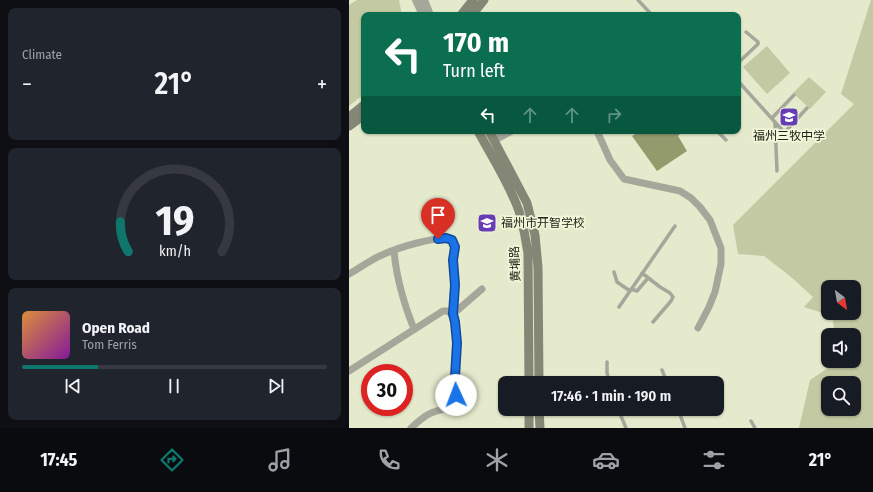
<!DOCTYPE html>
<html lang="en">
<head>
<meta charset="utf-8">
<style>
  body { margin:0; font-family:"Fira Sans Condensed","Noto Sans SC",sans-serif; background:#20242c; color:#f1f3f6; height:100vh; display:flex; flex-direction:column; font-size:15px; white-space:nowrap }
  * { box-sizing:border-box; margin:0 }
  p { font-size:13px; color:#9ea1a6 }
  .icon { flex:none; width:22px; height:22px; fill:none; stroke:currentColor; stroke-width:2; stroke-linecap:round; stroke-linejoin:round }
  .map { position:relative; flex:1; overflow:hidden }
  .details { display:flex; flex-direction:column; gap:8px; padding:8px; background:#0d0f14; width:349px }
  .details>* { flex:none }
  .banner { position:absolute; left:12px; top:12px; width:380px; height:122px; border-radius:8px; box-shadow:0 1px 3px #0004; background:#0b6e4f; color:#fff; overflow:hidden }
  .needle { width:26px; rotate:149deg }
  .buttons { position:absolute; left:472px; top:280px; display:grid; gap:8px }
  .buttons a { display:grid; place-items:center; width:40px; height:40px; border-radius:8px; background:#171b24; box-shadow:0 1px 3px #0004; font-size:20px }
  .speed { position:absolute; left:12px; top:364px; display:flex; gap:8px; font-size:20px; font-weight:700; text-align:center }
  .speed>* { display:grid; place-content:center; width:52px; height:52px; border-radius:50%; background:#171b24; box-shadow:0 1px 3px #0004; line-height:1 }
  .speed .limit { border:6px solid #d22; background:#fff; color:#111 }
  .pin { position:absolute; display:grid; place-items:center; width:34px; height:34px; color:#fff; margin:-41px -17px; border-radius:50% 50% 50% 0; rotate:-45deg; box-shadow:0 0 4px #0007 }
  .pin .icon { rotate:45deg }
  .me { position:absolute; width:44px; margin:-22px; rotate:358deg; stroke-linejoin:round; filter:drop-shadow(0 0 3px #0008) }
  .turn { display:flex; align-items:center; gap:14px; height:84px; padding:0 16px; font-size:18px }
  .turn .icon { width:52px; height:52px; stroke-width:2.5 }
  .turn b { display:block; font-size:28px; line-height:34px }
  .lanes { display:flex; align-items:center; height:38px; padding:0 16px; background:#0003; justify-content:center; gap:20px; direction:ltr }
  .lanes .off { opacity:.35 }
  .big { font-size:30px; font-weight:600; line-height:1.1 }
  .details .card { flex:1; display:flex; flex-direction:column; justify-content:center; gap:6px; min-width:0; padding:0 14px; border-radius:8px; background:#20242c }
  .details .dial { align-items:center; gap:0 }
  .dial svg { height:104px; overflow:visible; fill:none; stroke:#363941; stroke-width:7; stroke-linecap:round; text-anchor:middle }
  .dial text { fill:#f1f3f6; stroke:none }
  .song { display:flex; align-items:center; gap:12px }
  .cover { width:48px; height:48px; border-radius:6px; background:linear-gradient(135deg,hsl(30 70% 55%),hsl(290 70% 35%)) }
  .played { height:4px; border-radius:2px; background:linear-gradient(90deg,#0f766e 25%,#363941 25%) }
  .keys { display:flex; justify-content:space-around; direction:ltr }
  .heat { display:flex; justify-content:space-between; align-items:center; font-size:22px; direction:ltr }
  .trip { position:absolute; left:149px; top:376px; width:226px; height:40px; border-radius:8px; background:#171b24; box-shadow:0 1px 3px #0004; font-weight:600; line-height:40px; text-align:center }
  .dock { display:flex; height:64px; justify-content:space-around; align-items:center; background:#090b0e; color:#9ea1a6 }
  .dock .icon { width:28px; height:28px }
  .dock .selected { color:#0f766e }
  .dock b { font-size:18px; color:#f1f3f6 }
  main { display:flex; flex:1; min-height:0 }
  .map>svg:first-child { display:block }
  .green { fill:#c3c9a2; fill-rule:evenodd }
  .water { fill:#939a6c }
  .lines { fill:none; stroke-linecap:round; stroke-linejoin:round }
  .service { stroke:#a4a79a; stroke-width:3.5 }
  .minor { stroke:#a4a79a; stroke-width:7 }
  .tertiary { stroke:#a4a79a; stroke-width:8 }
  .secondary { stroke:#848775; stroke-width:9 }
  .route-casing { stroke:#114b97; stroke-width:10 }
  .route { stroke:#1a73e8; stroke-width:7 }
  .labels { text-anchor:middle; stroke-width:3.5; stroke-linejoin:round; paint-order:stroke }
  .poi-label { font-size:12px; fill:#212318; stroke:#f2f7d9 }
  .street-label { font-size:12px; fill:#212318; stroke:#f2f7d9 }
</style>
</head>
<body>
<main>
<section class="details">
<div class="card"><p>Climate</p>
<div class="heat"><a>−</a><b class="big">21°</b><a>+</a></div>
</div>
<div class="card dial"><svg viewBox="0 0 100 80">
<path d="M14 69A42 42 0 1 1 86 69"/>
<path d="M14 69A42 42 0 0 1 8 46" stroke="#0f766e"/>
<text x="50" y="56" font-size="32" font-weight="700">19</text>
<text x="50" y="72" font-size="11">km/h</text>
</svg></div>
<div class="card">
<div class="song"><i class="cover"></i><div><b>Open Road</b><p>Tom Ferris</p></div></div>
<div class="played"></div>
<div class="keys"><svg class="icon" aria-label="previous" viewBox="0 0 24 24"><path d="M18 5L8 12l10 7zM5 5v14"/></svg><svg class="icon" aria-label="pause" viewBox="0 0 24 24"><path d="M8 5v14M16 5v14"/></svg><svg class="icon" aria-label="next" viewBox="0 0 24 24"><path d="M6 5l10 7-10 7zM19 5v14"/></svg></div>
</div>
</section>
<div class="map">
<svg width="524" height="428" viewBox="0 0 524 428">
  <rect width="100%" height="100%" fill="#e5eacc"/>
  <!-- green -->
  <path class="green" d="M8 0H50L53 15H15V94L0 106V5Z
    M522 0H524V428H450L461 380 487 363V361H505V335H486L483 316 455 307 464 297 442 277 415 256 389 254 384 225 505 104 492 94ZM479 287H505V313H479ZM479 383H505V409H479Z
    M418 46 441 73 418 94 394 67Z
    M460 77 477 92 461 109 444 93Z"/>
  <!-- water -->
  <path class="water" d="M291 131H316L320 133 334 131 329 136 338 151 308 171 283 136Z"/>
  <g class="lines">
    <!-- service -->
    <path class="service" d="M289 0 303 15
      M389 63 409 44V42L397 32
      M389 81 434 131 436 132 458 108
      M423 118 445 95
      M426 123 428 171
      M368 131 377 140
      M265 272 268 282 281 291
      M293 273 311 287 321 293 324 297 322 301 304 322
      M282 289 288 291 299 278
      M270 307 326 226
      M258 362V373L261 383
      M313 370 318 383
      M269 409 277 428
      M329 409 336 428
      M402 421 406 428"/>
    <!-- minor -->
    <path class="minor" d="M248 131 261 160 275 179 331 191 342 198 351 207 361 220 372 248V264L366 292 360 307 349 328
      M45 250C47 277 55 304 65 329
      M0 274C11 268 21 260 33 255 48 248 88 235 103 240L106 247 104 260 106 285 104 314
      M104 314 133 289
      M0 371 94 311H98L104 314C111 334 106 356 106 377 106 385 108 394 105 402 104 405 101 407 99 409 82 410 74 417 62 428"/>
    <!-- tertiary -->
    <path class="tertiary" d="M67 0 74 15
      M75 0 81 15
      M145 140 162 131"/>
    <!-- secondary -->
    <path class="secondary" d="M112 15 124 0
      M123 15 135 0
      M0 117 15 105
      M0 126 15 115
      M129 131C143 157 160 183 170 211 174 225 177 239 179 253L180 383
      M140 131 178 203 186 235 189 267 190 383
      M180 409V428
      M190 409 191 428"/>
  </g>
  <g class="lines">
    <defs>
      <path id="route" d="M89 239 97 238 103 240 106 247 104 260 106 285 104 314 106 322 108 343 106 377 107 395"/>
    </defs>
    <!-- route casing -->
    <use href="#route" class="route-casing"/>
    <!-- route -->
    <use href="#route" class="route"/>
  </g>
  <!-- icons -->
  <defs>
    <symbol id="school-square" viewBox="-11 -11 22 22"><rect x="-9" y="-9" width="18" height="18" rx="4" fill="#673db5" stroke="#f2f7d9"/><path d="M0-5L7-2L0 1L-7-2ZM-4 1L0 2.5L4 1V4Q0 6-4 4Z" fill="#fff"/></symbol>
  </defs>
  <g fill-rule="evenodd">
    <use href="#school-square" x="429" y="106" width="22" height="22"/>
    <use href="#school-square" x="127" y="212" width="22" height="22"/>
  </g>
  <g class="labels">
    <!-- poi labels -->
    <g class="poi-label">
      <text x="440" y="140">福州三牧中学</text>
      <text x="152" y="227" text-anchor="start">福州市开智学校</text>
    </g>
    <!-- street labels -->
    <g class="street-label">
      <text transform="translate(166 264) rotate(-92)" y="4">黄埔路</text>
    </g>
  </g>
</svg>
<div class="buttons">
<a><svg class="needle" viewBox="-14 -14 28 28"><path d="M0-13l5 13h-10z" fill="#e53935"/><path d="M0 13l5-13h-10z" fill="#9ea1a6"/></svg></a>
<a><svg class="icon" aria-label="sound" viewBox="0 0 24 24"><path d="M4 9h4l5-4v14l-5-4H4zM17 9q2 3 0 6"/></svg></a>
<a><svg class="icon" aria-label="search" viewBox="0 0 24 24"><circle cx="10" cy="10" r="6"/><path d="M15 15l6 6"/></svg></a>
</div>
<div class="speed"><div class="limit">30</div></div>
<div class="pin" style="left:89px;top:239px;background:#d93025"><svg class="icon" aria-label="arrive" viewBox="0 0 24 24"><path d="M6 21V4h12l-3 4 3 4H6"/></svg></div>
<svg class="me" style="left:107px;top:395px" viewBox="-20 -20 40 40"><circle r="19" fill="#fff"/><path d="M0-13L10 11 0 6-10 11z" fill="#1a73e8"/></svg>
<div class="trip">17:46 · 1 min · 190 m</div>
<div class="banner">
<div class="turn"><svg class="icon" aria-label="left" viewBox="0 0 24 24"><path d="M17 20v-9H6M10 6l-5 5 5 5"/></svg><div><b>170 m</b>Turn left</div></div>
<div class="lanes"><svg class="icon" aria-label="left" viewBox="0 0 24 24"><path d="M17 20v-9H6M10 6l-5 5 5 5"/></svg><svg class="icon off" aria-label="ahead" viewBox="0 0 24 24"><path d="M12 20V5M6 11l6-6 6 6"/></svg><svg class="icon off" aria-label="ahead" viewBox="0 0 24 24"><path d="M12 20V5M6 11l6-6 6 6"/></svg><svg class="icon off" aria-label="right" viewBox="0 0 24 24"><path d="M7 20v-9h11M14 6l5 5-5 5"/></svg></div>
</div>
</div>
</main>
<nav class="dock">
<b>17:45</b>
<svg class="icon selected" aria-label="directions" viewBox="0 0 24 24"><path d="M12 3l9 9-9 9-9-9zM9 14v-3h6M13 9l2 2-2 2"/></svg>
<svg class="icon" aria-label="music" viewBox="0 0 24 24"><path d="M9 18V5l10-2v13"/><circle cx="6" cy="18" r="3"/><circle cx="16" cy="16" r="3"/></svg>
<svg class="icon" aria-label="phone" viewBox="0 0 24 24"><path d="M5 4h4l2 5-3 2q2 4 5 5l2-3 5 2v4C11 20 4 13 5 4z"/></svg>
<svg class="icon" aria-label="climate" viewBox="0 0 24 24"><path d="M12 3v18M4 7l16 10M4 17L20 7"/></svg>
<svg class="icon" aria-label="car" viewBox="0 0 24 24"><path d="M5 17H2v-5l4-1 3-4h7l3 4 3 1v5h-3M9 17h6M6 11h13"/><circle cx="7" cy="17" r="2"/><circle cx="17" cy="17" r="2"/></svg>
<svg class="icon" aria-label="filters" viewBox="0 0 24 24"><path d="M4 7h16M4 17h16"/><circle cx="9" cy="7" r="2"/><circle cx="15" cy="17" r="2"/></svg>
<b>21°</b>
</nav>
</body>
</html>
